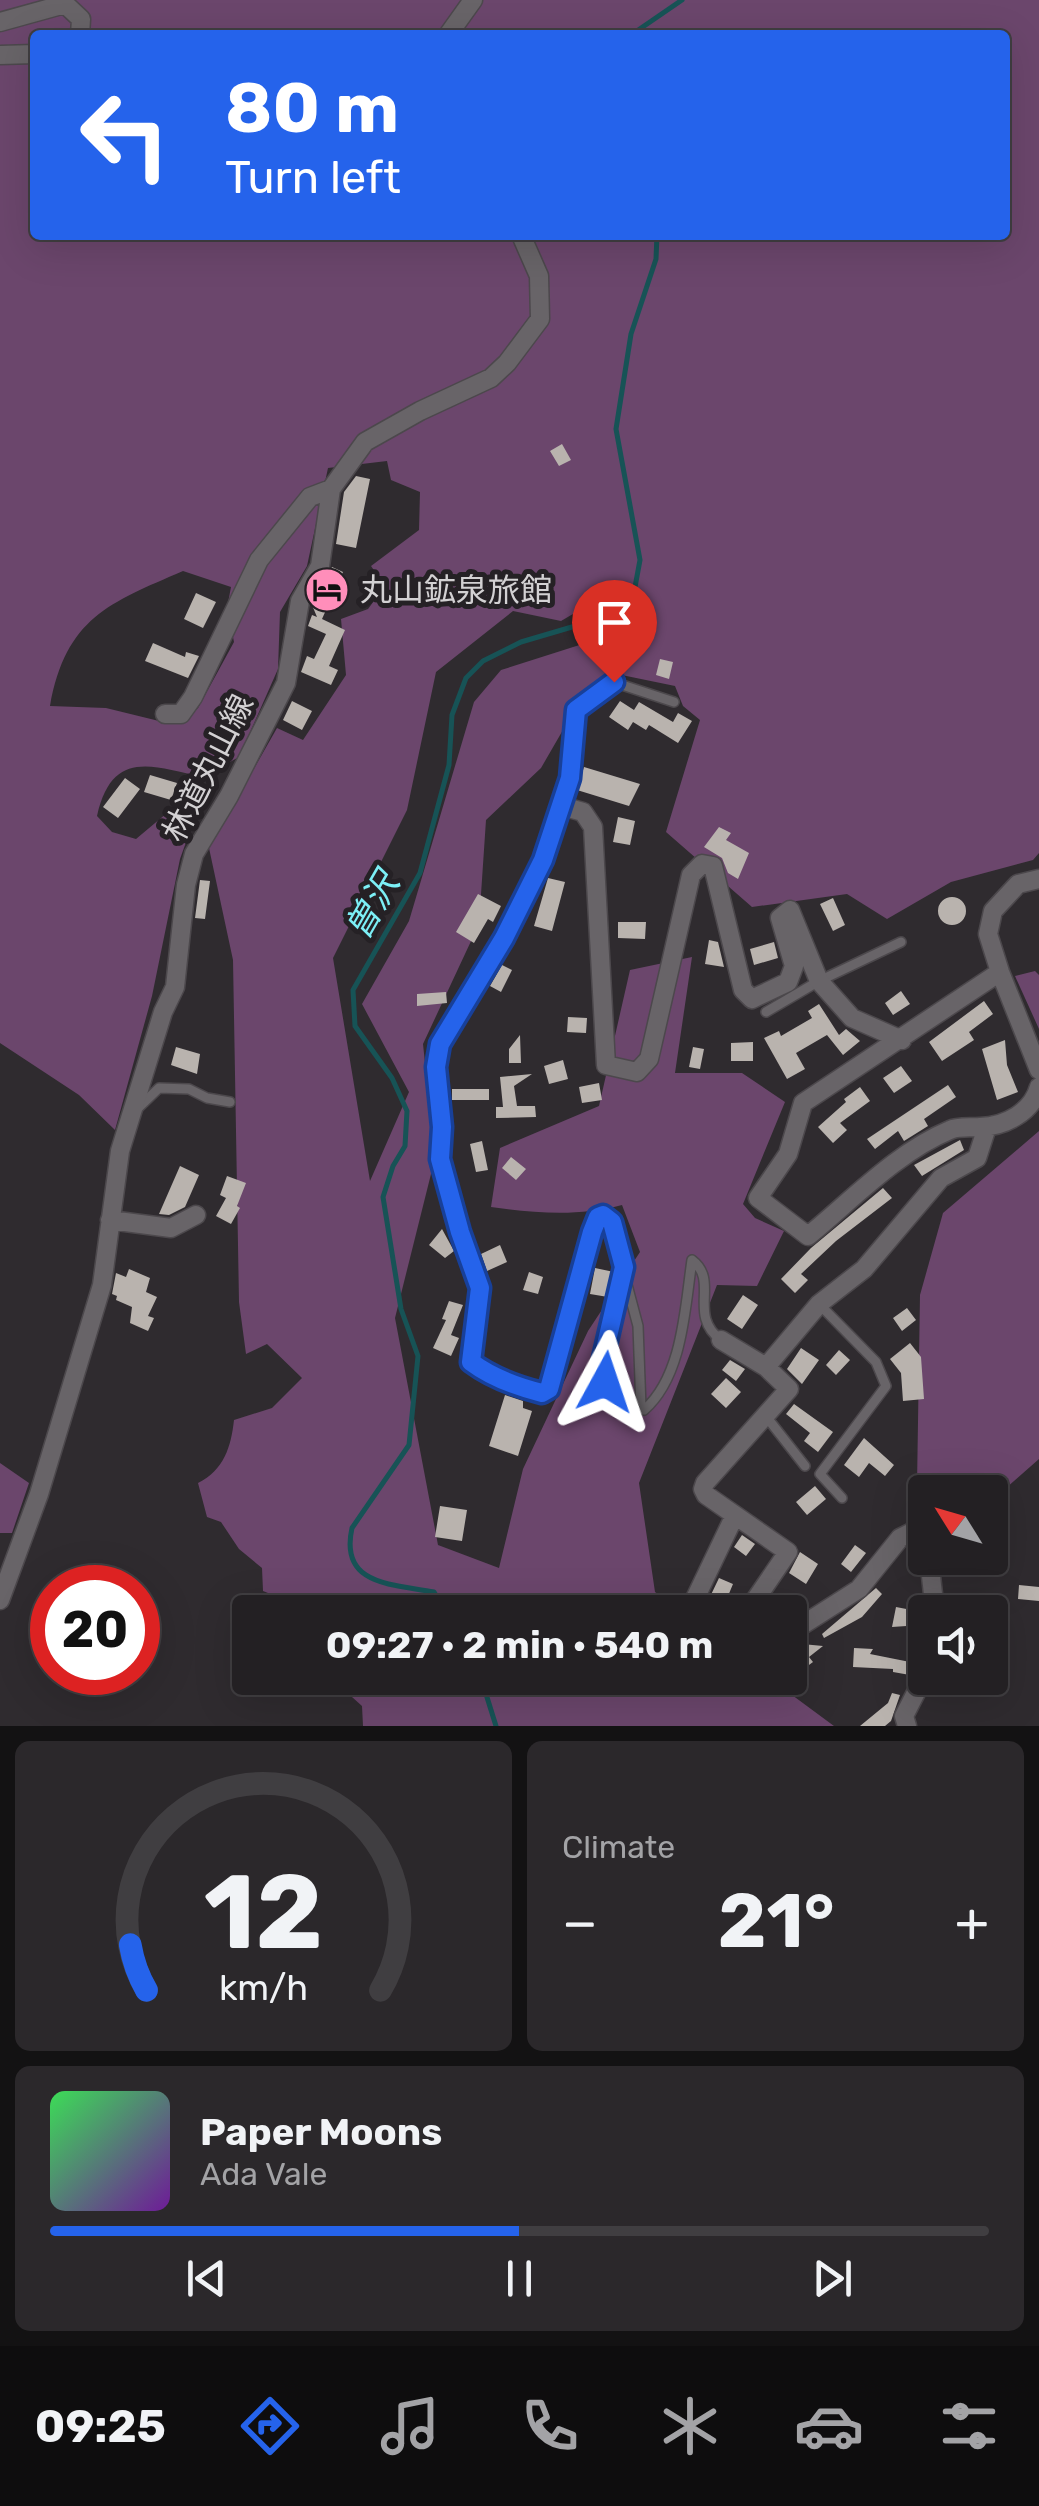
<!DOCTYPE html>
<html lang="en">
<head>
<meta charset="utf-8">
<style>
  body { margin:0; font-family:Rubik,"Noto Sans JP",sans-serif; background:#2b282b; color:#f1f3f6; height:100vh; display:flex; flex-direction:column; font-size:38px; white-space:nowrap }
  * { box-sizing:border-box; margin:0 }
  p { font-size:32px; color:#a3a3a6 }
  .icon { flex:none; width:55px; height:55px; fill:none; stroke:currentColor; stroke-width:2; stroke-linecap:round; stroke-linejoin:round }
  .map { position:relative; height:1726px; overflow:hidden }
  .drawer { display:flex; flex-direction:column; gap:15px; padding:15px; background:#131213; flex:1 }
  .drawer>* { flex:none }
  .guide { position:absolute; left:30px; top:30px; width:980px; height:210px; border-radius:10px; box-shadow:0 10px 40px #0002,0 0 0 2px #403e41; background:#2563eb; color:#fff; overflow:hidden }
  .needle { width:65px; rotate:307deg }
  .fabs { position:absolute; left:908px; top:1475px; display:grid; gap:20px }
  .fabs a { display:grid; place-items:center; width:100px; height:100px; border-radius:10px; background:#232023; box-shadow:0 10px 40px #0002,0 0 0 2px #403e41; font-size:50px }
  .speed { position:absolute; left:30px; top:1565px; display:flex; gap:20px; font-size:50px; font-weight:700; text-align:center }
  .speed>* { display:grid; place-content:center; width:130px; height:130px; border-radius:50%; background:#232023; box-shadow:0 10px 40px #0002,0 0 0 2px #403e41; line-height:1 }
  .speed .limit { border:15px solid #d22; background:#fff; color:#111 }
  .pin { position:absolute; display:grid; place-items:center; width:85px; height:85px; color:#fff; margin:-102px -42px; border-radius:50% 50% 50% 0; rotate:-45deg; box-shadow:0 0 10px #0007 }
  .pin .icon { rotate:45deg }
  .me { position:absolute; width:110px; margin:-55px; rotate:5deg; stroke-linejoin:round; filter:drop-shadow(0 0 8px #0008) }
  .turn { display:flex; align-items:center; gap:35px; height:210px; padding:0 30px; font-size:45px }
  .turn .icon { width:130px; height:130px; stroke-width:2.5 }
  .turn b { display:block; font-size:70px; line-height:85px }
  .big { font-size:75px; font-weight:700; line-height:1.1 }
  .drawer .widget { flex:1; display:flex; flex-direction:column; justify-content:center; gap:15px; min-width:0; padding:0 35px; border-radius:15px; background:#2b282b }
  .drawer .dial { align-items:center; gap:0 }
  .dial svg { height:260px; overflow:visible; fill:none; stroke:#403e41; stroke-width:7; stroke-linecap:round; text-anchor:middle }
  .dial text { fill:#f1f3f6; stroke:none }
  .song { display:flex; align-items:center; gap:30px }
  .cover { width:120px; height:120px; border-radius:15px; background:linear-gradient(135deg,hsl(130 70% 55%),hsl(280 70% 35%)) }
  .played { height:10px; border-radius:5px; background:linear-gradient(90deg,#2563eb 50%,#403e41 50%) }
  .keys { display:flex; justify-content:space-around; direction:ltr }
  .heat { display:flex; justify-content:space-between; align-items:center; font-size:55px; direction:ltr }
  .drawer .tiles { flex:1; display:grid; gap:15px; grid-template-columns:1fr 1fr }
  .widget:last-child { grid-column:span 2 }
  .trip { position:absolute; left:232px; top:1595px; width:575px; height:100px; border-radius:10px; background:#232023; box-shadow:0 10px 40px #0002,0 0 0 2px #403e41; font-weight:700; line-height:100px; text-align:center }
  .tabs { display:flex; height:160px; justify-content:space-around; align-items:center; background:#0e0d0e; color:#a3a3a6 }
  .tabs .icon { width:70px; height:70px }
  .tabs .active { color:#2563eb }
  .tabs b { font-size:45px; color:#f1f3f6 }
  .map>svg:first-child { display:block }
  .forest { fill:#6b466c; fill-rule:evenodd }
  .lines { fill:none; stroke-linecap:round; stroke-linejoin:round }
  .stream { stroke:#175356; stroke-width:5 }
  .building { fill:#b9b3ae }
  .service-casing { stroke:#4c484c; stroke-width:12 }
  .minor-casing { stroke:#4c484c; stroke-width:21 }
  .service { stroke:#686468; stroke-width:9 }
  .minor { stroke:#686468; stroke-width:18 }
  .route-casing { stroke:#184099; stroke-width:25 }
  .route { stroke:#2563eb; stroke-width:18 }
  .labels { text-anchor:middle; stroke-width:10; stroke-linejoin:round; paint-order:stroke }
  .poi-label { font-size:32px; fill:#d3d1d3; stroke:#252125; text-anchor:start }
  .street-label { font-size:32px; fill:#d3d1d3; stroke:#252125 }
  .water-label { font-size:35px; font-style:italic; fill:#7ceff6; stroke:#252125 }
</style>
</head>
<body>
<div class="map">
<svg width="1039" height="1726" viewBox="0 0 1039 1726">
  <rect width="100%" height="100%" fill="#2f2b2f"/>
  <!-- forest -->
  <path class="forest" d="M0 0H1039V853L1033 860 951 882 887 919 847 894 752 907 666 832 700 720 683 706 675 686 607 672 578 704 541 768 486 820 479 924 423 1044 435 1158 395 1318 438 1545 499 1568 523 1469 588 1331 640 1252 622 1205C577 1217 536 1213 491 1207L500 1148 599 1106 630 970 692 957 675 1073H742L785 1102 743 1204 755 1218 784 1231 757 1286 717 1285 639 1483 655 1592 682 1612H297L278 1597 263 1591 262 1568 239 1549 221 1522 207 1517 198 1483C224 1470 231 1447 234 1420L272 1408 302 1378 267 1344 246 1354 239 1302 233 960 209 848 277 728 303 740 346 675 341 619 368 609 385 586 371 566 419 530 420 492 391 480 387 461 328 468 307 566 280 612 278 669 239 757 202 777C150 765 112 750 97 816L112 832 136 839 167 813 195 817 180 859 152 996 115 1130 79 1095 0 1043ZM35 35H1005V235H35ZM183 571 231 587 227 608 234 642 198 708 182 722 159 721 106 708 50 706C66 618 109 603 183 571ZM590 604 614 634 501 670 474 702 409 921 362 1004 409 1092 370 1181 333 958 407 810 436 672 513 611 561 621Z
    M1035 971 1039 975V1029L1015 976Z
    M1039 1131V1459L990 1502V1492L925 1493 917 1485 920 1295 943 1213Z
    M0 1463 29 1483 12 1533H0Z
    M339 1678H769L834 1726H363L362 1706 342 1688Z"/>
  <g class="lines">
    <!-- stream -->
    <path class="stream" d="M631 35 682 0
      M446 1612 434 1592C393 1584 339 1586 352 1528L409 1445 418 1356 401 1309 383 1197 393 1166 405 1146 407 1111 392 1078 355 1026 353 990 420 873 449 765 452 715 466 678 483 661 521 642 599 619 621 609 635 587 640 560 616 429 631 334 656 259 657 235
      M481 1678 496 1726"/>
  </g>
  <!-- building -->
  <path class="building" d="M562 444 571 460 559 466 550 451Z
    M356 476 370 479 356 548 336 544 344 492Z
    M332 567 343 572 322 619 345 630 329 666 338 670 331 685 301 672 307 656 314 659 326 634 308 626 312 615 317 617 312 605Z
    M196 593 216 602 203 628 184 619Z
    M153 643 185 657 186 652 199 656 188 678 145 661Z
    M660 659 673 662 669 679 656 675Z
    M292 701 312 711 302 730 283 720Z
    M620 701 634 710 639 702 673 722 678 713 692 721 678 743 649 725 646 730 633 722 628 730 609 717Z
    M584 767 640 784 629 806 577 790Z
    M150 775 177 783 171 800 144 792Z
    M125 778 140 789 118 818 103 807Z
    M618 817 635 821 630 845 613 842Z
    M719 827 731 833 726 840 749 853 738 879 728 873 722 858 704 847Z
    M548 878 565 882 552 931 534 926Z
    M200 880 210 881 205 919 195 918Z
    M478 894 501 906 493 922 488 919 474 943 456 932Z
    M938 911a14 14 0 1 1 28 0a14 14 0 1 1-28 0Z
    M833 898 845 925 833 931 820 904Z
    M618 922H646L645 939 618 938Z
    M709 940 718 942 724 967 705 964Z
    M774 942 778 958 754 965 750 949Z
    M502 965 512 970 501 992 490 986Z
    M901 991 910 1004 893 1015 885 1003Z
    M446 992 447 1003 417 1006V994Z
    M984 1001 993 1014 969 1032 974 1040 942 1061 929 1042Z
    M819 1004 839 1035 846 1029 860 1041 843 1055 827 1035 796 1053 805 1069 787 1079 764 1038 779 1031 781 1036 812 1018 808 1011Z
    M568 1017 587 1018 586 1033 567 1032Z
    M520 1035 521 1063H509V1049Z
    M1005 1040 1007 1065 1018 1092 997 1100 982 1049Z
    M753 1042V1061H731V1043Z
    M176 1047 200 1054 197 1074 171 1065Z
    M693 1047 704 1049 700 1069 689 1067Z
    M563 1060 568 1079 549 1084 544 1066Z
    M901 1066 912 1081 894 1093 883 1078Z
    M532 1074 514 1086 517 1106H535L536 1117 496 1118V1107H503L500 1077Z
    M599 1083 602 1100 582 1103 579 1087Z
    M948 1085 956 1097 924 1119 928 1126 904 1141 898 1131 875 1149 867 1139Z
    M860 1087 870 1101 840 1123 847 1130 833 1143 818 1127 846 1102 844 1099Z
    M452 1089H489V1100H452Z
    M960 1140 964 1150 922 1176 914 1165Z
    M482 1141 488 1170 476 1172 470 1144Z
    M511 1157 526 1169 516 1180 502 1168Z
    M180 1166 199 1175 185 1207 169 1215 159 1214Z
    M227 1176 246 1183 237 1206 240 1208 231 1224 216 1216 226 1198 220 1195Z
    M883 1188 892 1198 836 1241 801 1274 808 1280 795 1293 781 1279 811 1248Z
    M442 1229 454 1251 445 1258 429 1245Z
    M500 1245 507 1262 487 1271 481 1254Z
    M595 1268 614 1272 608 1297 590 1294Z
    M129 1269 150 1278 146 1292 157 1297 148 1316 154 1318 148 1331 130 1323 132 1307 116 1300 117 1296 112 1294 116 1273 126 1277Z
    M529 1272 543 1277 538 1294 523 1290Z
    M743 1295 758 1305 742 1329 727 1319Z
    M449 1301 463 1305 451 1335 459 1338 451 1356 433 1348 446 1320 442 1319Z
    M907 1308 916 1320 902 1331 893 1318Z
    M910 1343 921 1357 924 1399 903 1401 901 1373 890 1359Z
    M801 1348 819 1360 802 1384 787 1369Z
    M839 1350 850 1360 836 1375 826 1365Z
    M730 1360 745 1369 736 1381 722 1370Z
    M726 1378 741 1392 726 1408 711 1394Z
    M505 1395 523 1401V1408L532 1411 518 1456 489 1446Z
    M794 1404 833 1432 818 1452 804 1441 810 1433 786 1414Z
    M864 1438 894 1465 885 1476 869 1463 859 1477 844 1465Z
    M815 1486 826 1499 807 1515 796 1502Z
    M440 1506 467 1510 462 1541 435 1537Z
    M742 1535 755 1544 746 1556 734 1547Z
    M855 1545 866 1553 851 1572 841 1564Z
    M800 1552 818 1564 806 1584 789 1573Z
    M719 1578 733 1584 723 1608 708 1601Z
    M1019 1585 1039 1587V1601L1018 1599Z
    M876 1588 882 1594 862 1617 824 1638 822 1634Z
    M896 1607 922 1612 921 1625 892 1627Z
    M802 1644 823 1646 809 1657 813 1662 790 1679V1654Z
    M854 1648 873 1649 870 1654 920 1664 911 1670 910 1675 893 1672V1669L853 1667Z
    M892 1693 900 1695 891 1721 885 1726H860L888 1703Z"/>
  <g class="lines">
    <defs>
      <path id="service" d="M562 806 571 778 576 710 613 682 674 702
        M766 1012 819 981 901 942
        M135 1111 159 1088 189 1089 207 1098 230 1102
        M592 1232 598 1217H609L638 1326 641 1408 644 1410C683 1376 685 1307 692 1260 720 1281 687 1315 721 1340
        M819 1304 876 1362 886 1386 820 1474 842 1498
        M605 1382 603 1358 623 1270
        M765 1415 805 1466"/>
      <path id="minor" d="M0 22 65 4 81 19 80 35
        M448 35 473 0
        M0 55 35 54
        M165 714H181L193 697 259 560 310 497 331 489
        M1039 879 1018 884 993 911 988 934 1000 972 1039 1070
        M1000 972 803 1103 788 1154 758 1198 808 1236C852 1200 897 1152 950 1130 958 1126 970 1128 980 1127 1006 1126 1032 1112 1039 1087
        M110 1220 171 1228 196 1215
        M592 1232 549 1389 542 1393C518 1387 490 1377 471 1362L480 1288 460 1232 440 1159 442 1127 436 1067 440 1044 504 938 543 861 562 806 583 812 593 827 606 1065 637 1072 649 1059 691 875 702 864 713 866 743 990 752 999 788 982 794 966 780 918 790 910 819 981 852 1018 902 1040
        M721 1340 766 1367
        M929 1558 935 1612
        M0 1600 39 1494 102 1285 120 1151 163 1012 175 987 186 885 194 854 229 796 286 683 300 601 320 566 331 489 365 442 420 411 491 378 507 363 540 319 539 276 521 235
        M692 1605 735 1515
        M747 1612 788 1552 706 1495 703 1489 705 1483 789 1389 766 1367 819 1304 864 1269 941 1178 977 1158 987 1127
        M790 1633 859 1589 900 1538 916 1530 925 1543
        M907 1726 904 1716 925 1675"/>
    </defs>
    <!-- service casing -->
    <use href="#service" class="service-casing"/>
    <!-- minor casing -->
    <use href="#minor" class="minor-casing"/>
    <!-- service -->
    <use href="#service" class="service"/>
    <!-- minor -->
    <use href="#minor" class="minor"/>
  </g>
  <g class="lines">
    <defs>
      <path id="route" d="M605 1382 603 1358 624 1267 612 1222 603 1215 598 1217 592 1232 549 1389 542 1393C518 1387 491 1377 471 1362L480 1288 460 1232 440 1159 442 1127 436 1067 440 1044 504 938 543 860 570 778 576 710 614 682"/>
    </defs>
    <!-- route casing -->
    <use href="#route" class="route-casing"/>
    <!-- route -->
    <use href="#route" class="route"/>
  </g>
  <!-- icons -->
  <defs>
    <symbol id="hotel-disc" viewBox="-11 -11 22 22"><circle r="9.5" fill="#ff8eba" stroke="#252125"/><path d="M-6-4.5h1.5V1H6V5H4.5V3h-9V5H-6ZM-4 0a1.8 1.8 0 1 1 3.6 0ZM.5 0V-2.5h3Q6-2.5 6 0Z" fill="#111"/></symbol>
  </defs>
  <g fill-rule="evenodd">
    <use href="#hotel-disc" x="302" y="565" width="50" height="50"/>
  </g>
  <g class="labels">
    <!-- poi labels -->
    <g class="poi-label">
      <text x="360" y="601">丸山鉱泉旅館</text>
    </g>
    <!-- street labels -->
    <g class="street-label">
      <text transform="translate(208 768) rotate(-63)" y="11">林道丸山線</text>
    </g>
    <!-- water labels -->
    <g class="water-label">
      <text transform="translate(372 906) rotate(-60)" y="12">曽沢</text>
    </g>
  </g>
</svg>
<div class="fabs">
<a><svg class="needle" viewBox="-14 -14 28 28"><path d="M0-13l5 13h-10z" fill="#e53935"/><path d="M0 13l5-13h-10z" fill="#a3a3a6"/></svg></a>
<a><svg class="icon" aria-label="sound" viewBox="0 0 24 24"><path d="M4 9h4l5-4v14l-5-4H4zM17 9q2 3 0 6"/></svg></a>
</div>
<div class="speed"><div class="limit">20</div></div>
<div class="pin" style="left:614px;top:682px;background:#d93025"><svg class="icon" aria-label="arrive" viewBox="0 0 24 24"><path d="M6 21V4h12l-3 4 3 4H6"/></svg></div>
<svg class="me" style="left:605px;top:1382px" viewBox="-20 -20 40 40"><path d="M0-17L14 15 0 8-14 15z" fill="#2563eb" stroke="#fff" stroke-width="4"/></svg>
<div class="trip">09:27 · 2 min · 540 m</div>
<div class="guide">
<div class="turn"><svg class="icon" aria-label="left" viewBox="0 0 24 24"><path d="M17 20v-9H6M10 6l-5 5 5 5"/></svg><div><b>80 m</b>Turn left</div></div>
</div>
</div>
<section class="drawer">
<div class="tiles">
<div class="widget dial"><svg viewBox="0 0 100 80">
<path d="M14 69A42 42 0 1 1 86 69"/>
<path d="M14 69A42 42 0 0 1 9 55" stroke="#2563eb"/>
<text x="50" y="56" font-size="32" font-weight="700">12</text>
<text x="50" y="72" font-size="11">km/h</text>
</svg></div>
<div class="widget"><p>Climate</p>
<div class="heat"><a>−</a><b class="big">21°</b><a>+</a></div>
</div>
<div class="widget">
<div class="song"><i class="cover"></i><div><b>Paper Moons</b><p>Ada Vale</p></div></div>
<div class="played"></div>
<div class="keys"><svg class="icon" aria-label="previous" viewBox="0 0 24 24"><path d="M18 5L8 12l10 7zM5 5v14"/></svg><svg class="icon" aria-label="pause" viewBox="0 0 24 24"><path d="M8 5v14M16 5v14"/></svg><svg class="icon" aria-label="next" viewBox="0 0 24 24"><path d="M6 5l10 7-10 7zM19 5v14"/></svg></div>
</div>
</div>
</section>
<nav class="tabs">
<b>09:25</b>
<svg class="icon active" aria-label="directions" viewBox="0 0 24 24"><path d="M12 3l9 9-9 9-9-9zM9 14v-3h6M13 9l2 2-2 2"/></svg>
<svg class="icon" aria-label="music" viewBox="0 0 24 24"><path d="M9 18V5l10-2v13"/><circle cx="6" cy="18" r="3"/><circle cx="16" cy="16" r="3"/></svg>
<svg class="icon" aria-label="phone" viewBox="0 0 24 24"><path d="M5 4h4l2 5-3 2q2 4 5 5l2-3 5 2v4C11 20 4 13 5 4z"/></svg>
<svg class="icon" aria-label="climate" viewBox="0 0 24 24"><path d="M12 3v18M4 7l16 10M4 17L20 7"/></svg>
<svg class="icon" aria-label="car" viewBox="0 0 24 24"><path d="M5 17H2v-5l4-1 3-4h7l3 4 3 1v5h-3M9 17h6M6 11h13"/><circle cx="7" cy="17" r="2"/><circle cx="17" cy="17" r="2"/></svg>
<svg class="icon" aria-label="filters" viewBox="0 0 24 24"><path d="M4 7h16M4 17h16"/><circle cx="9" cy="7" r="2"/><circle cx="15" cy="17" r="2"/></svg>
</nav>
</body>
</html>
